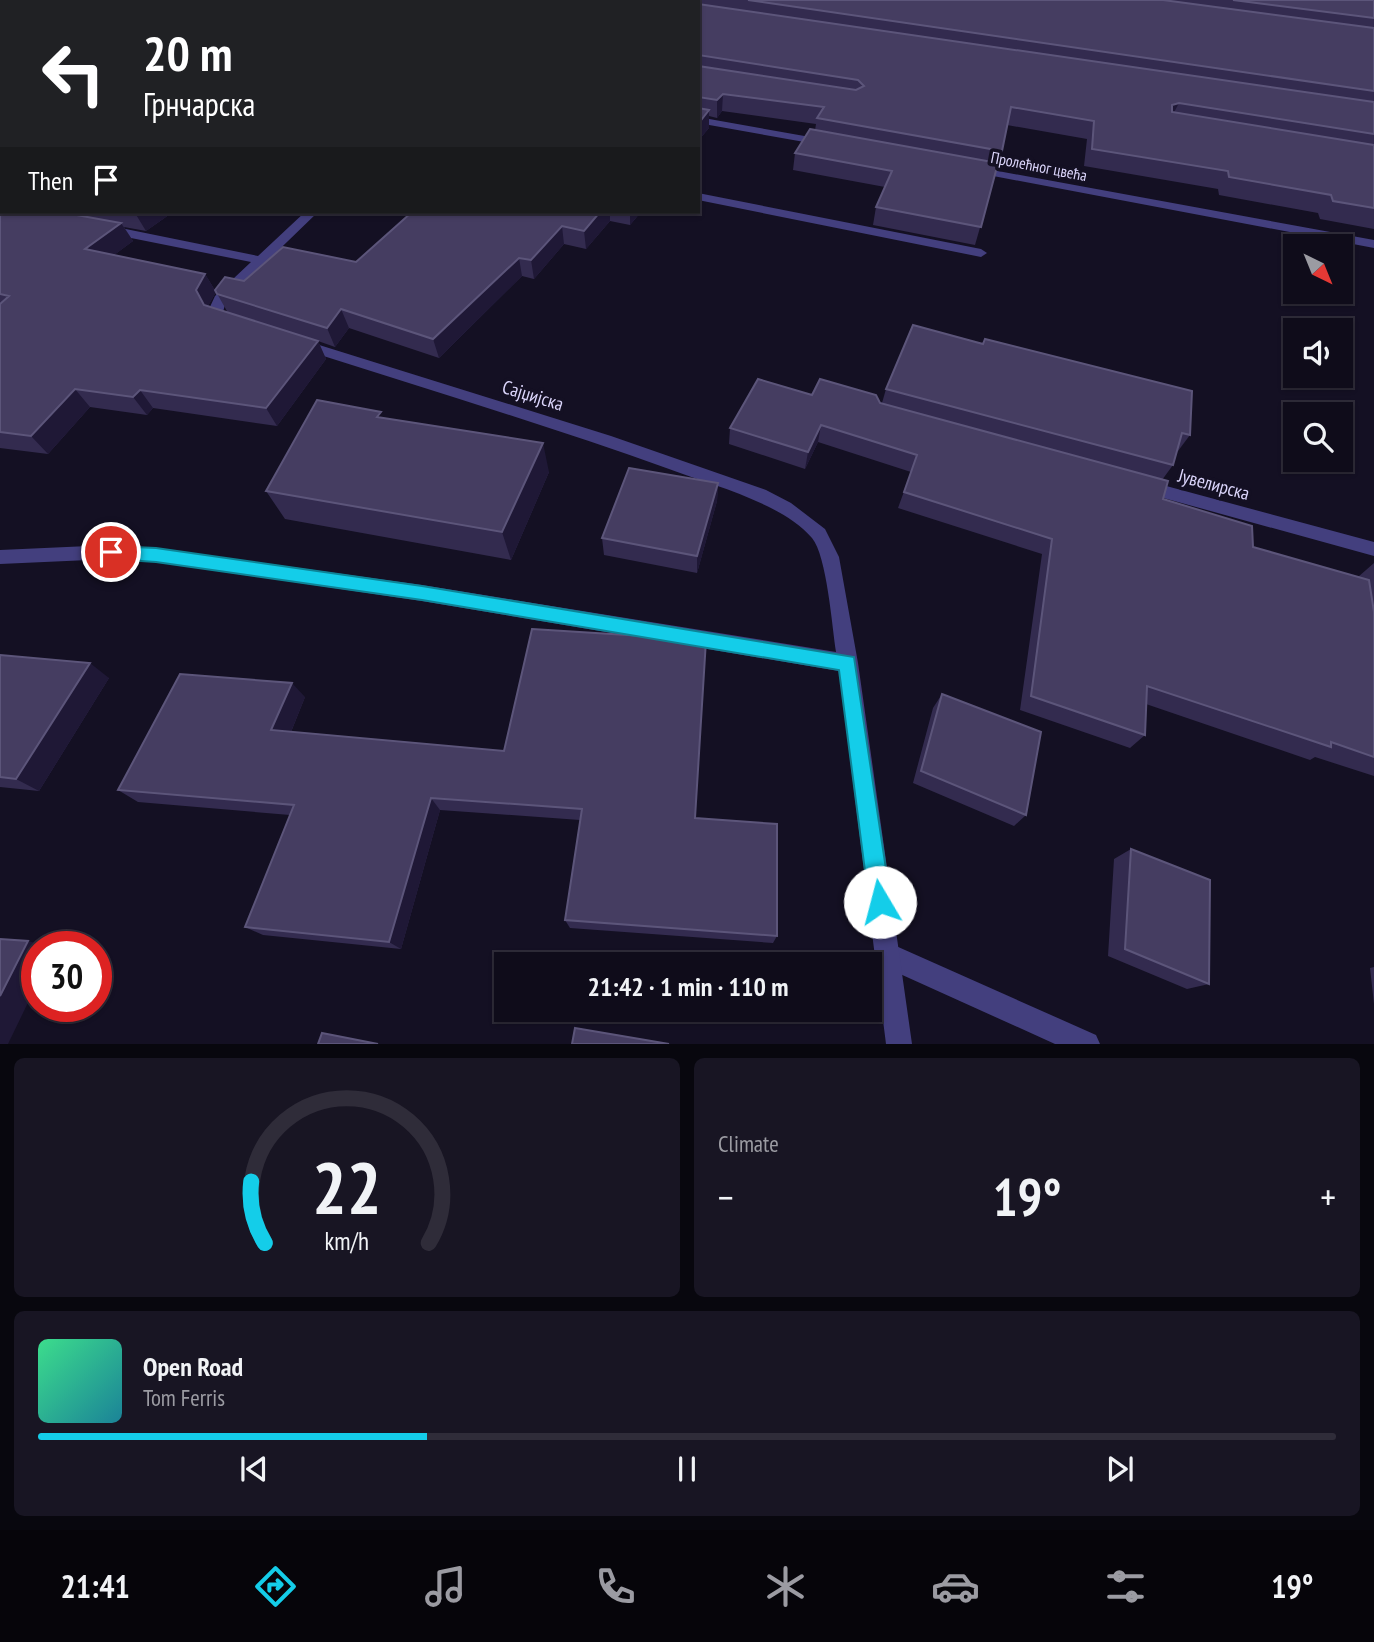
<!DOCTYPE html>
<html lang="en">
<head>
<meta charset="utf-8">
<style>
  body { margin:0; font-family:"PT Sans Narrow",sans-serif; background:#181523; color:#f1f3f6; height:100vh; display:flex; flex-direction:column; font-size:26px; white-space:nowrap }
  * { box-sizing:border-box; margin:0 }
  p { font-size:23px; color:#9b9ba2 }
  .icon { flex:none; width:38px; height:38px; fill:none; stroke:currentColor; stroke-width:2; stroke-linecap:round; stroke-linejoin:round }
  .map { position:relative; height:1044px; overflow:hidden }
  .details { display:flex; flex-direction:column; gap:14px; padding:14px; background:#08070e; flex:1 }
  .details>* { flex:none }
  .hud { position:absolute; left:0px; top:0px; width:700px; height:214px; box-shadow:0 2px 5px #0004,0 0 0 2px #2f2c39; background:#202124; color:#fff; overflow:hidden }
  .needle { width:46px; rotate:137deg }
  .tools { position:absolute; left:1283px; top:234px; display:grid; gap:14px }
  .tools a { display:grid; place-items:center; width:70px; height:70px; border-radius:0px; background:#0f0c1a; box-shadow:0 2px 5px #0004,0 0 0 2px #2f2c39; font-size:35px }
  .speed { position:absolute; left:21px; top:931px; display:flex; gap:14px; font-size:35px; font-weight:700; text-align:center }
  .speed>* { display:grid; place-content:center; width:91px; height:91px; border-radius:50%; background:#0f0c1a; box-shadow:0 2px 5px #0004,0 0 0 2px #2f2c39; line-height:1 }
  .speed .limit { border:10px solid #d22; background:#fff; color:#111 }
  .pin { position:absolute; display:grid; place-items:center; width:60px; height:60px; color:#fff; margin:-30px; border:4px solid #fff; border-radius:50%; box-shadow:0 2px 7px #0007 }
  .me { position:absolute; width:77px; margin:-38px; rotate:352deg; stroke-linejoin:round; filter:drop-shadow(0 0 5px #0008) }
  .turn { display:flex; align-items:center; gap:24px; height:147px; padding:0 28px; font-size:32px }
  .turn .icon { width:91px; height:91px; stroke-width:2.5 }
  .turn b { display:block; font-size:49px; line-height:60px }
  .then { display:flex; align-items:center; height:66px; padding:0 28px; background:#0003; gap:14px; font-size:26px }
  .big { font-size:52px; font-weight:800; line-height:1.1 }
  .details .card { flex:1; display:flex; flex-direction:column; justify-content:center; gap:10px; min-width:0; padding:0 24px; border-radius:10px; background:#181523 }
  .details .dial { align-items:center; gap:0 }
  .dial svg { height:182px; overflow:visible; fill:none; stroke:#2f2c39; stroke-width:7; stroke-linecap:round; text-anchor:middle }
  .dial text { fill:#f1f3f6; stroke:none }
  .song { display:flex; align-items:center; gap:21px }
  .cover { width:84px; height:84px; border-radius:10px; background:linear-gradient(135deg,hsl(150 70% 55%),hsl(190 70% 35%)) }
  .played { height:7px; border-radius:4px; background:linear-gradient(90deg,#14cde9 30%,#2f2c39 30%) }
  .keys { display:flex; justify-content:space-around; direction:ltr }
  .heat { display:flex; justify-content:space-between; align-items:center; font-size:38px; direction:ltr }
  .details .tiles { flex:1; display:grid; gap:14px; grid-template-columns:1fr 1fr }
  .card:last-child { grid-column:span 2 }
  .trip { position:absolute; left:494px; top:952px; width:388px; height:70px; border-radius:0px; background:#0f0c1a; box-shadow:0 2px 5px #0004,0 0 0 2px #2f2c39; font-weight:800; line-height:70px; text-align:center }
  .tabs { display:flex; height:112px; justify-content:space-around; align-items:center; background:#06050a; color:#9b9ba2 }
  .tabs .icon { width:49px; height:49px }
  .tabs .on { color:#14cde9 }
  .tabs b { font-size:32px; color:#f1f3f6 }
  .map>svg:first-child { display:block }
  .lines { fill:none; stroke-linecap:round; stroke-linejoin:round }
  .lane { fill:#433f7e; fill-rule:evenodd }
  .street { fill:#433f7e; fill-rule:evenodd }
  .wall { fill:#332b4f }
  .shaded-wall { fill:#1f1836 }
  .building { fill:#453d61; stroke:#5c557a; stroke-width:2 }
  .route { fill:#14cde9; stroke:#0d8597; stroke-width:2 }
  .labels { text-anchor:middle; stroke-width:7; stroke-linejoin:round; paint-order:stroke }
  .far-street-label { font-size:16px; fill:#dbd5fb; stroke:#141023 }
  .street-label { font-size:19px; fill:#dbd5fb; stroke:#141023 }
</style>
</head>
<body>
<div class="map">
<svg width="1374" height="1044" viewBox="0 0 1374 1044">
  <rect width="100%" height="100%" fill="#141023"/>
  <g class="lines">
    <!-- lane -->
    <path class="lane" d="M698 193 981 249 987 253 981 257 698 200Z
      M887 942 1096 1035 1100 1044H1055L878 964 874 955 878 946Z"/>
    <!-- street -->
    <path class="street" d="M698 117 827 140 832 143 827 146 698 123Z
      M971 166 1374 240V248L967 171V167Z
      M0 204 2 212H5H0Z
      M305 212H318L226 301 223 312 240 323 233 327 212 317 209 309 215 296 251 262 106 233 100 229 106 225 258 256Z
      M300 339 611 436 766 490 791 503 825 529 839 557 858 663 912 1044H886L839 671 422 601 156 562 111 559 0 564V550L111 545 156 548 422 585 836 652C832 627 827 556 812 538 782 503 712 485 669 469 546 425 420 387 295 347L293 344 295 341Z
      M1144 480 1374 542V556L1138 491 1136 486 1138 481Z"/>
  </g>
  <!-- wall -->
  <path class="wall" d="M79 0H1374V229L1320 219 1318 213 1219 195 1218 189 1084 166 1087 139 1007 125 1002 151 975 245 873 225 876 207 885 187 793 170 795 153 815 130 816 124 722 111 717 118 709 116V128L698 141V2Z
    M3 212H173L146 231 124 227 133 241 114 255 205 274 216 292 208 306 228 313 215 290 244 281 356 262 412 212H641L630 225 610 221 586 249 564 244 534 279 522 276 439 358 349 328 335 347 318 341 326 359 277 426 153 408 147 415 90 407 48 454 0 448V214Z
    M913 325 1190 435 1178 451H1177L1173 465 1162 480 1163 499 1253 547 1358 577 1374 563V776L1315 757 1310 760 1146 704 1145 735 1130 748 1020 710 1042 554 898 508 911 472 818 442 805 469 729 444 730 428 812 395 882 403 886 389Z
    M384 418 549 472 511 560 285 519 266 491Z
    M718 483 717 501 697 573 604 555 602 538Z
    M0 655 109 678 39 791 0 787Z
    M942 694 1026 815 1014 826 913 783 933 708Z
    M305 697 291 732 695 818 777 936 773 943 570 928 565 920 580 820 440 810 401 949 263 935 245 927 290 815 138 802 118 790Z
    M1131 849 1209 984 1187 989 1108 956 1114 859Z
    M1374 967V1004L1370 968Z"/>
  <!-- shaded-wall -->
  <path class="shaded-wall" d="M723 94 722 111 717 118V100Z
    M1179 103 1170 120 1172 105Z
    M709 110V128L698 141V124Z
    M137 212H173L146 231 135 213Z
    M600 212H610V221L586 249 584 231Z
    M630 212H641L630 225Z
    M121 223 133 241 98 267 85 249Z
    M562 226 564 244 534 279 531 260Z
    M519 258 522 276 439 358 433 339Z
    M205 274 216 292 207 308 215 324 196 290Z
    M341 309 349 328 335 347 327 328Z
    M318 341 326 359 277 426 266 408Z
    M75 389 90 407 48 454 31 436Z
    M140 390 153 408 147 415 133 397Z
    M821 425 818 442 805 469 808 452Z
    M543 443 549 472 511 560 502 532Z
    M718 483 717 501 697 573V556Z
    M90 663 109 678 39 791 16 779Z
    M292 683 305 697 286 744 271 730Z
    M431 798 440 810 401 949 389 942Z
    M28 941 49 947H37V984L8 1044H0V996Z"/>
  <!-- building -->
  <path class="building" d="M79 0H697V2H75Z
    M748 0H1163L1374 28V91Z
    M1233 0H1374V18Z
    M698 4 1374 102V134L1179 103 1172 105V112L1374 145V208L1333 201 1331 195 1229 177 1228 171 1092 149 1094 121 1011 107 1002 151 817 118 824 107 723 94 717 100 698 97V66L856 90 864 86 858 80 698 55Z
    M698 108 709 110 698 124Z
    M810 129 998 163 981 227 876 207 892 171 795 153Z
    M3 212H60L121 223 85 249 205 274 196 290 204 305 318 341 266 408 140 390 133 397 75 389 31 436 0 432V304L9 296 0 294V214Z
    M412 212H600L584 231 562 226 531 260 519 258 433 339 341 309 327 328 217 294 215 290 225 277 244 281 283 247 356 262Z
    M913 325 983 344 985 339 1192 391 1190 435 1182 433 1173 465 886 389Z
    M758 379 812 395 820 379 876 395 880 403 1168 481 1163 499 1252 526 1253 547 1369 580 1374 612V757L1331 742V747L1147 686 1145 735 1031 696 1052 539 904 492 917 455 821 425 808 452 730 428Z
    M317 400 381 412 377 417 543 443 502 532 266 491Z
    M629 468 718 483 697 556 602 538Z
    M532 629 706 640 695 818 777 824V936L565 920 582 809 431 798 389 942 245 927 294 805 118 790 180 674 292 683 271 730 504 751Z
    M0 655 90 663 16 779 0 777Z
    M942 694 1041 732 1026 815 921 771Z
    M1131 849 1210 880 1209 984 1125 949Z
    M0 939 28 941 0 996Z
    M575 1028 669 1044H572Z
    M322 1033 378 1044H318Z"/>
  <!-- route -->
  <path class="route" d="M111 546 156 548 422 586 854 657 891 902 888 909 880 913 872 909 869 902 839 670 422 600 156 562 111 559 105 557 102 552 105 548Z"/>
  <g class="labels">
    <!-- far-street labels -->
    <g class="far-street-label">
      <text transform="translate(1039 166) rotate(11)" y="6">Пролећног цвећа</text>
    </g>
    <!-- street labels -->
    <g class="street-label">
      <text transform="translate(533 395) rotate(17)" y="7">Сајџијска</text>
      <text transform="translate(1214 484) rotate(15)" y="7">Јувелирска</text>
    </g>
  </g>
</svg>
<div class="tools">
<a><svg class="needle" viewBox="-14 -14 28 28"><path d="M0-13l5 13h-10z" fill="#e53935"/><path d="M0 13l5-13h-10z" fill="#9b9ba2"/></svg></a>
<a><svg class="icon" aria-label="sound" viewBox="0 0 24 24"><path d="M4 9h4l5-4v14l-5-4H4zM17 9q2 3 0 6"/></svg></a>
<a><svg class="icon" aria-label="search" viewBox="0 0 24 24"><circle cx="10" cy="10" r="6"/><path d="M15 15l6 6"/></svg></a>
</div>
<div class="speed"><div class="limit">30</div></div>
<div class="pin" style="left:111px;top:552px;background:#d93025"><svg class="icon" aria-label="arrive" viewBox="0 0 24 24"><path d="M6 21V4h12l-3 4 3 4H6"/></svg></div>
<svg class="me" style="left:880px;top:902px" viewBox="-20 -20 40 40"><circle r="19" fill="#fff"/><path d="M0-13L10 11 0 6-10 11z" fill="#14cde9"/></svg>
<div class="trip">21:42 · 1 min · 110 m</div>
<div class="hud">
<div class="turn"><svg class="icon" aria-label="left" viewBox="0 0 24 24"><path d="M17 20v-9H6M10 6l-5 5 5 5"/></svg><div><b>20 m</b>Грнчарска</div></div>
<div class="then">Then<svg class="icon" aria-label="arrive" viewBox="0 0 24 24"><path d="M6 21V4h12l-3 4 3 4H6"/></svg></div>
</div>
</div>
<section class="details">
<div class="tiles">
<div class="card dial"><svg viewBox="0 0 100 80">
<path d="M14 69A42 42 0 1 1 86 69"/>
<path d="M14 69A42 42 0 0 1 8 42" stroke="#14cde9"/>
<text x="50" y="56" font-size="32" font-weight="700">22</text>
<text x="50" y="72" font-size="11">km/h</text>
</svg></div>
<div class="card"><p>Climate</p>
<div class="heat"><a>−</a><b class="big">19°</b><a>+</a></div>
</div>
<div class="card">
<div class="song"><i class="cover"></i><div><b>Open Road</b><p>Tom Ferris</p></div></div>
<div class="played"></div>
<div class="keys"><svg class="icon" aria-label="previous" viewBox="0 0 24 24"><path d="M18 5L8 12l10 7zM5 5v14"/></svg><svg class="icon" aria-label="pause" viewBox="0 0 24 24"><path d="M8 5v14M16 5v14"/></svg><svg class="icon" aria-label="next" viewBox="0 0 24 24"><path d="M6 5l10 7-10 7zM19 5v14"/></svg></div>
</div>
</div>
</section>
<nav class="tabs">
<b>21:41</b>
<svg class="icon on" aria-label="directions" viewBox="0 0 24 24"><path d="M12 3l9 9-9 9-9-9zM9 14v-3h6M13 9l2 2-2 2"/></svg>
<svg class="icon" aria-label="music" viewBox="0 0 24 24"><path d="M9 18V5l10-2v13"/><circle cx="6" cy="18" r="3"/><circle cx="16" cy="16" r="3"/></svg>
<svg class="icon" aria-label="phone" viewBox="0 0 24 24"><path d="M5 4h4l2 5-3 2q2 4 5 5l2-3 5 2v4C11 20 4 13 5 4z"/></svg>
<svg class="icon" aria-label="climate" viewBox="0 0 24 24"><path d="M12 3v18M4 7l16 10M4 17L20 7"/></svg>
<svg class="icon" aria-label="car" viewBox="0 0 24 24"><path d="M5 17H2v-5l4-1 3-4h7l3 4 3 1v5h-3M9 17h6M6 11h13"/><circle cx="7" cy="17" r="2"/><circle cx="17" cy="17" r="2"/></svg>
<svg class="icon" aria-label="filters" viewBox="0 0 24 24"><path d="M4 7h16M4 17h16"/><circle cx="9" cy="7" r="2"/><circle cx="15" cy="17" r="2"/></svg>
<b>19°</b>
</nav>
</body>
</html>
